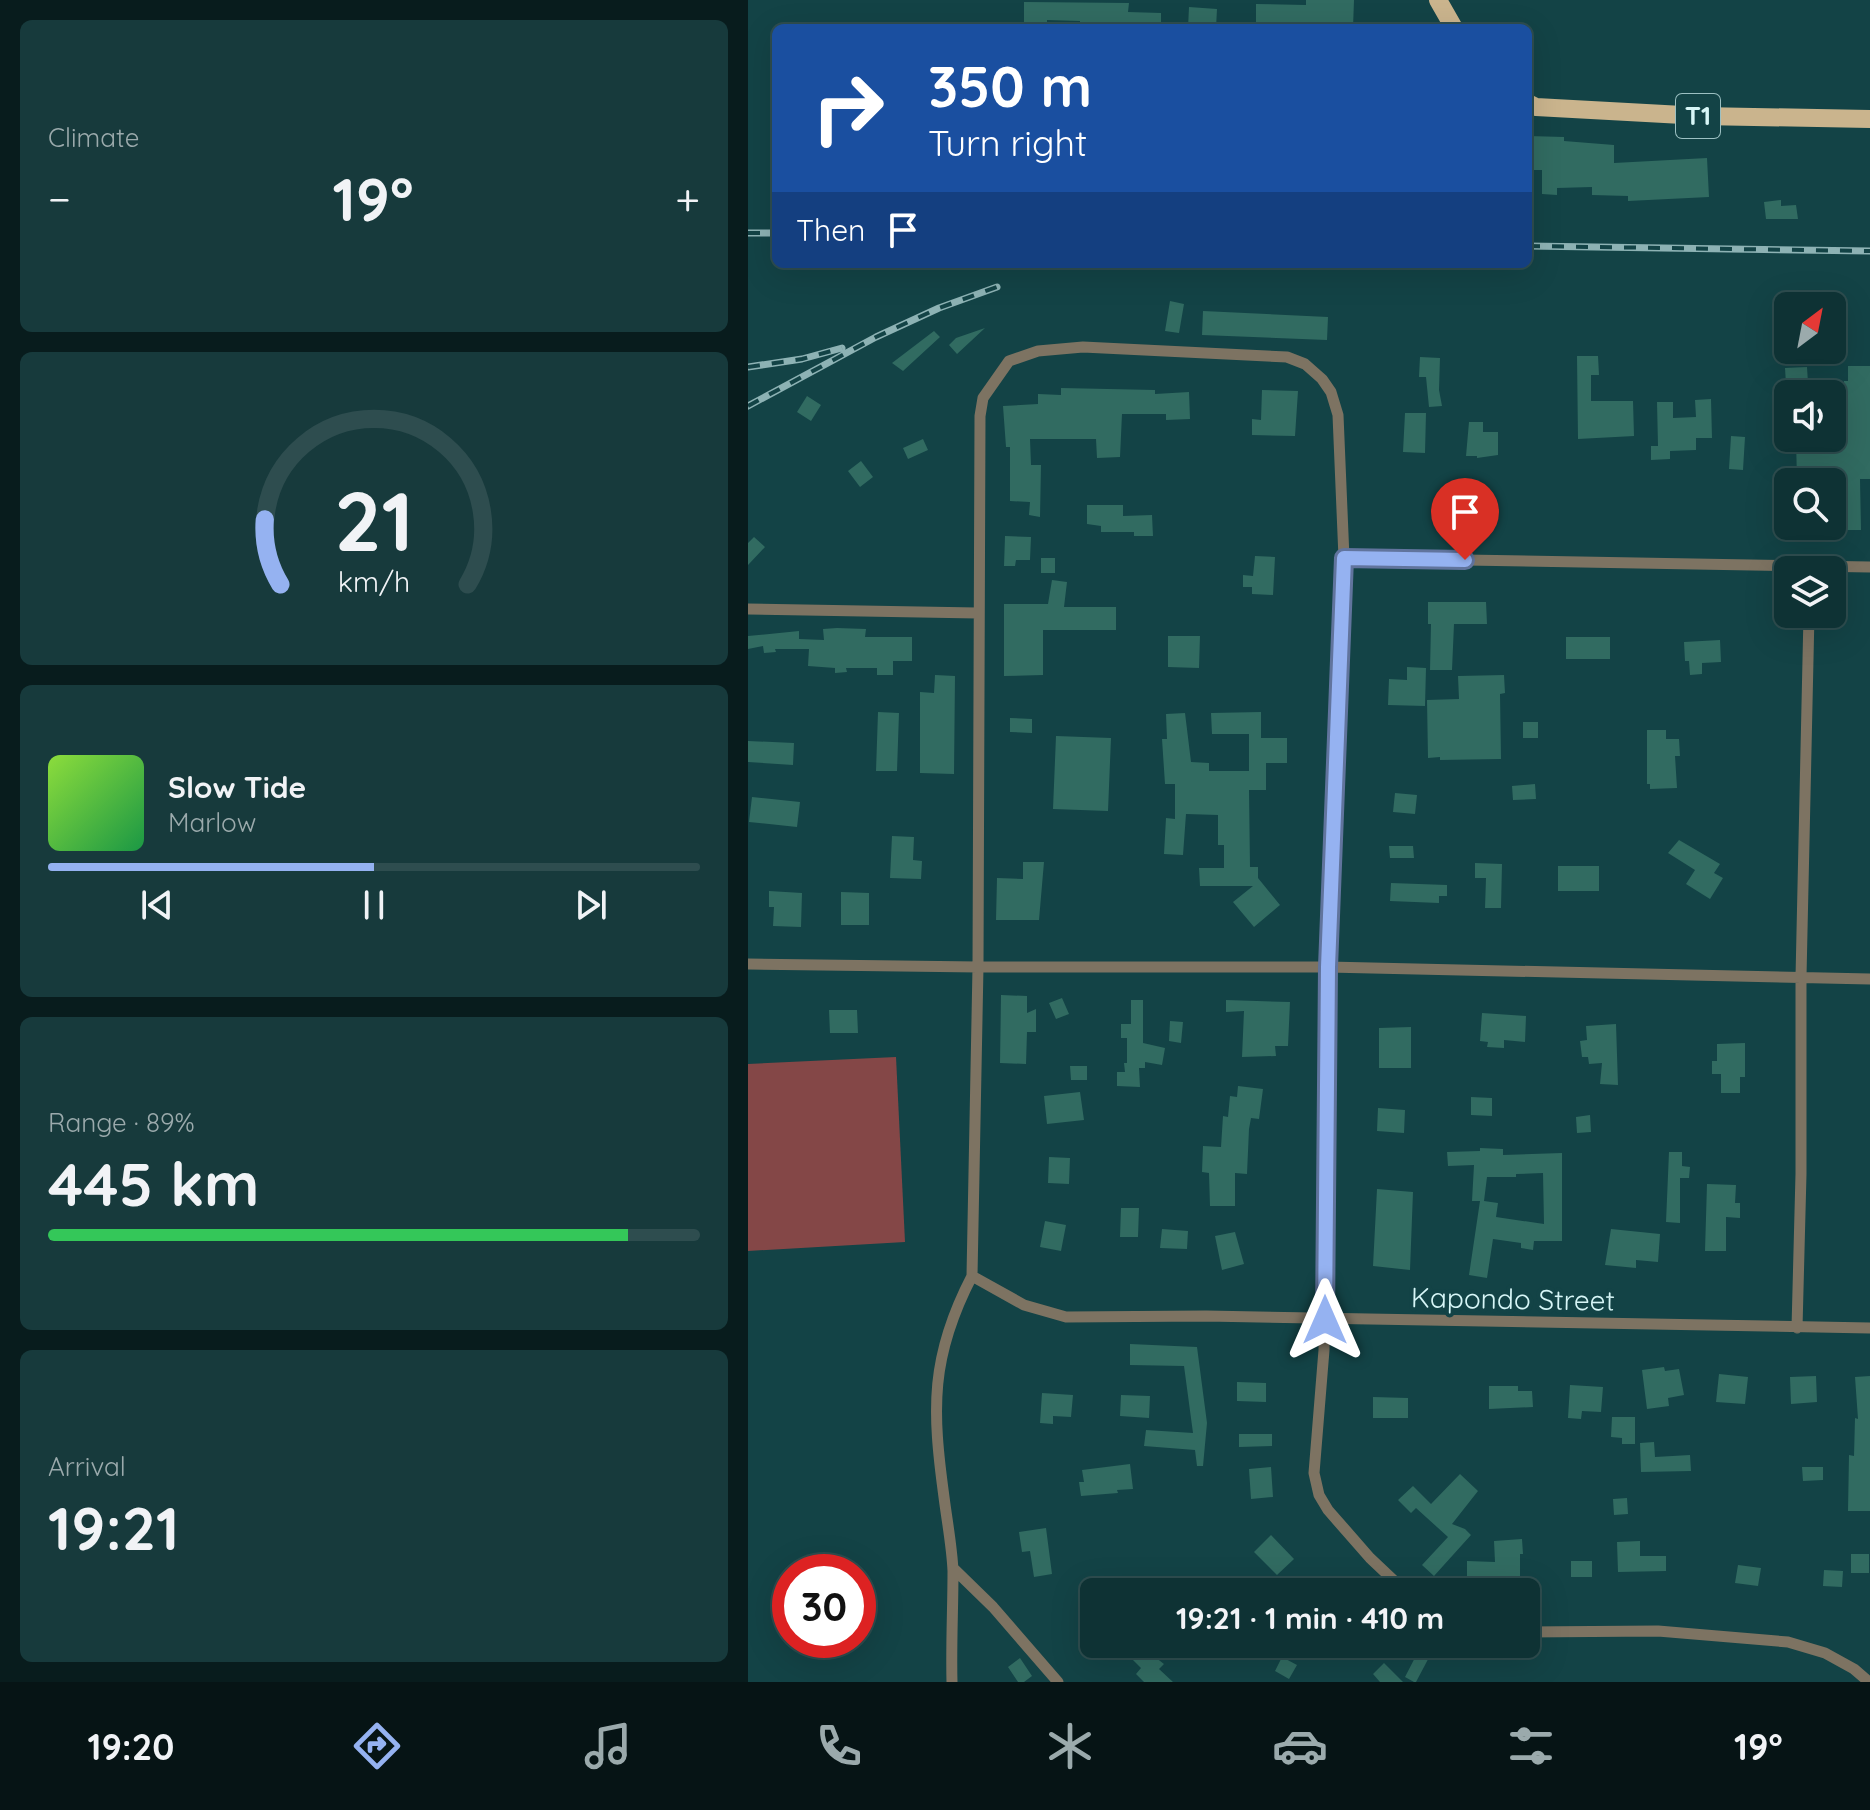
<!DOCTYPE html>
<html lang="en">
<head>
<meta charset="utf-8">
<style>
  body { margin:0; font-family:Quicksand,sans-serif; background:#173a3c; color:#f1f3f6; height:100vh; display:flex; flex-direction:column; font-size:30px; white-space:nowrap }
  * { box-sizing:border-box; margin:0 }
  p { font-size:26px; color:#9baaac }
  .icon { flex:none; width:44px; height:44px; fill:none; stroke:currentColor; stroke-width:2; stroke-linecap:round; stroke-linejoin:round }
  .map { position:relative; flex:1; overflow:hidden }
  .panel { display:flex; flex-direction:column; gap:20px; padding:20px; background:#081c1d; width:748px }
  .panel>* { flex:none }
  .hud { position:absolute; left:24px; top:24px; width:760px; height:244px; border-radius:12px; box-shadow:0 8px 32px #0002,0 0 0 2px #2e4d4f; background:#1a4fa0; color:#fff; overflow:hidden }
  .needle { width:52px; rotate:32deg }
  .fabs { position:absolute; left:1026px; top:292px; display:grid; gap:16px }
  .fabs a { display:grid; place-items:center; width:72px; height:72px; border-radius:12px; background:#0e3234; box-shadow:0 8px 32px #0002,0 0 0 2px #2e4d4f; font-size:40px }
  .speed { position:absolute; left:24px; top:1554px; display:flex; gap:16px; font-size:40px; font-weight:700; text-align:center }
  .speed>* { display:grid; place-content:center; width:104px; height:104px; border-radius:50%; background:#0e3234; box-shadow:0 8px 32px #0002,0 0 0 2px #2e4d4f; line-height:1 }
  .speed .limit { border:12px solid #d22; background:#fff; color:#111 }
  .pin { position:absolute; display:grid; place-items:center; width:68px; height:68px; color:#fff; margin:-82px -34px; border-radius:50% 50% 50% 0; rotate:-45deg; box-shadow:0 0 8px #0007 }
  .pin .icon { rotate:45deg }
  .me { position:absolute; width:88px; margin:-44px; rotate:0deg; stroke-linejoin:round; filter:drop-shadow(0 0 6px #0008) }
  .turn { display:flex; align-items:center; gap:28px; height:168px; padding:0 24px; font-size:36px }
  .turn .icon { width:104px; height:104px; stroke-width:2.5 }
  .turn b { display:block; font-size:56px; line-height:68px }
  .then { display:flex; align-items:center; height:76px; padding:0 24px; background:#0003; gap:16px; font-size:30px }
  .big { font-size:60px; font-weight:700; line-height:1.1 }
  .panel .tile { flex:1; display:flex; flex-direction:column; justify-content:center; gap:12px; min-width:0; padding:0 28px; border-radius:12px; background:#173a3c }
  .panel .dial { align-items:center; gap:0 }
  .dial svg { height:208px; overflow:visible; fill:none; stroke:#2e4d4f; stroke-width:7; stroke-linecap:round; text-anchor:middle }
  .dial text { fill:#f1f3f6; stroke:none }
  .song { display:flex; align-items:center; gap:24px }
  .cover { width:96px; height:96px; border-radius:12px; background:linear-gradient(135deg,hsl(90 70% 55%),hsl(140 70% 35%)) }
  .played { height:8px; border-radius:4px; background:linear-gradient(90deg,#95b2f1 50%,#2e4d4f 50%) }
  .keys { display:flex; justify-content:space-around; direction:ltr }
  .heat { display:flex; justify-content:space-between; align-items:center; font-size:44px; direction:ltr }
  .charge { height:12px; border-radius:6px; background:linear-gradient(90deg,#34c759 89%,#2e4d4f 0) }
  .trip { position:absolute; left:332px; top:1578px; width:460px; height:80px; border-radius:12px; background:#0e3234; box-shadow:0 8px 32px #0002,0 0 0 2px #2e4d4f; font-weight:700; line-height:80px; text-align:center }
  .menu { display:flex; height:128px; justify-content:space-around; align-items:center; background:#061415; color:#9baaac }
  .menu .icon { width:56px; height:56px }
  .menu .on { color:#95b2f1 }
  .menu b { font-size:36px; color:#f1f3f6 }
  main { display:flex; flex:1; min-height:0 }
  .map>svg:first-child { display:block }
  .green { fill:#844747 }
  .building { fill:#316b61; fill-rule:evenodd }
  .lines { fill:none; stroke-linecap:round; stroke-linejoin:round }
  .minor { stroke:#7d7362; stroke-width:11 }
  .trunk { stroke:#cab48d; stroke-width:18 }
  .rail-casing { stroke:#8db2b4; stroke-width:7 }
  .rail { stroke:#134346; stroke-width:4; stroke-dasharray:12; stroke-linecap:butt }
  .route-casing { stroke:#61749d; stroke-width:20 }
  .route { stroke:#95b2f1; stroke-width:14 }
  .labels { text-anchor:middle; stroke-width:8; stroke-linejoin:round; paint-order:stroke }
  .shield { fill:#134346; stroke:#9cc0c2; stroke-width:2 }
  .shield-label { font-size:26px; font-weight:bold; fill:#d7f6f7 }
  .street-label { font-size:28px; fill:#d7f6f7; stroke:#134346 }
</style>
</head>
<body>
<main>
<section class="panel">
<div class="tile"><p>Climate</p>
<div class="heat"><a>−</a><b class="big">19°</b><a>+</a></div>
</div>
<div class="tile dial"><svg viewBox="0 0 100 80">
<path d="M14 69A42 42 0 1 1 86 69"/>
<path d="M14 69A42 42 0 0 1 8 44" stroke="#95b2f1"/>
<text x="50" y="56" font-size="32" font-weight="700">21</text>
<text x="50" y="72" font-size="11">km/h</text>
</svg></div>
<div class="tile">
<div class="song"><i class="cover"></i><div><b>Slow Tide</b><p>Marlow</p></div></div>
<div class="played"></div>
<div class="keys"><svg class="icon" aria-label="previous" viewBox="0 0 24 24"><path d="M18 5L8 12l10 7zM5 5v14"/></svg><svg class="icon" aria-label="pause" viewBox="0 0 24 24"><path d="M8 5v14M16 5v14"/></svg><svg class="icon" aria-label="next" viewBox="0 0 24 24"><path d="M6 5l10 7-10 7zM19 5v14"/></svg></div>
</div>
<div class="tile"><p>Range · 89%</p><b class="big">445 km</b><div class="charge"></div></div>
<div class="tile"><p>Arrival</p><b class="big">19:21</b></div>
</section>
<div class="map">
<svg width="1122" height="1682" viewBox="0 0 1122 1682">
  <rect width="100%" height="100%" fill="#134346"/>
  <!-- green -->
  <path class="green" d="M148 1057 157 1242 0 1251V1064Z"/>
  <!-- building -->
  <path class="building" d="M558 0H606L605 28H508V4L558 5Z
    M276 2 381 3 380 12 413 13V28H332V21L299 20V28H276Z
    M441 7 469 9 468 28H440Z
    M780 136 816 137V141L866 145V163L959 158 961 197 880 201V196L844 195V187L809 188V195L794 194V170H780Z
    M1033 200V206L1048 205 1050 219H1018L1016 202Z
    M422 301 436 304 431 333 417 331Z
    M455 311 580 317 579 340 454 335Z
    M237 328 209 354 201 345 208 338Z
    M186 331 192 337 155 371 144 363Z
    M829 356H850L851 375H843V401H885L886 436 830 439Z
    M672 357 692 358 691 390 694 406 681 407 678 377H671Z
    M1100 366H1122V479H1112L1113 530H1097L1096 482H1049L1048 438H1096V381H1100Z
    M1059 367 1060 383 1038 384 1037 368Z
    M313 388 407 390V394L441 392 442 419 418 420V414H374L372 457 349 458 348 439H282L283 465H293L292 517 281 515 282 502 262 501V447H258L255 406 290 404V394L313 395Z
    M514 390 550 391 547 436 504 435V419L513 420Z
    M59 396 73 405 63 421 49 412Z
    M963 399 964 438H948V450L922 451V459L903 460V446H910L909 402H925V418L948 417 947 400Z
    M657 413H678L677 453 655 452Z
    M721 422H735V432H750V455L729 458V456H718Z
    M983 436 997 437 995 470 981 469Z
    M175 439 180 450 160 459 155 448Z
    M113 461 125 477 112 487 100 471Z
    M339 505H375V516L404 515 405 536H386V532H353V526L339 524Z
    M257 536 283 537 282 560H268L267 566H256Z
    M6 537 17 547 0 565V543Z
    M507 556 527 557 525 595 504 594V587H495V575L505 576Z
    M293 558H307V573H293Z
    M304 580 319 582 316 607H368V630H295V675L256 676V604H300Z
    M680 602H738L739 624H706L704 670H682L683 624H680Z
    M89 628 118 629 117 637H164V661H145V675H129V668H98L99 672 87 673V668L60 666 61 649H27L28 652 16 653 15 646 0 649V636L51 631V639L76 640 75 629Z
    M420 636H452L451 668 420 667Z
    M818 637H862V659H818Z
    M972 640 973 662 954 663V674L942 675 941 661H937L936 642Z
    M659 667 678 668 677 706 640 705 641 679 659 680Z
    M187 675 207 676 206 774 172 773V692L186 693Z
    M756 675 757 693 752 694 753 759 692 760V757L680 758 679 700 711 699 710 676Z
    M130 712 151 713 149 771H128Z
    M513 712V738H539V763H518V790H501L502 867H510V878L532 905 506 927 485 902 505 886H452L451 868H476V845H470V815L438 814 435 855 416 854 418 818 427 819V784H417L414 739H419L418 714 437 713 443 762 461 763V771H501V734H464L463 713Z
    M262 718 284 719V733L262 732Z
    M775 722H790V738H775Z
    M899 730H918V739H931L932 756H927L929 788 902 789V784H899Z
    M308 736 363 738 360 811 305 809Z
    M0 741 46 743 45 765 0 762Z
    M787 784 788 799 765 800 764 786Z
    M647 793 669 795 667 814 645 812Z
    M4 797 52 802 49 827 1 822Z
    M144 836 166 837 165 860 174 861 173 879 142 878Z
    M931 840 972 864 966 873 975 878 962 899 938 884 947 870 920 853Z
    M641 846H665L666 858H642Z
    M275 862H296L291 920H248L249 878 275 879Z
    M727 863 754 864 753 908H737L738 878H727Z
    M810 866H851V891H810Z
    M643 883 699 885V896H691V903L642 901Z
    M21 891 54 893 53 927 25 926 26 907H21Z
    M93 892 121 893V925H93Z
    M253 995 279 996V1013L288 1009V1032H279L278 1064 252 1063Z
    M314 998 321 1014 308 1019 301 1003Z
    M383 1000H395V1043L417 1048 414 1065 397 1062V1068H391L392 1087 369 1086V1072H377L376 1063H379V1038H373V1024H383Z
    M478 1000 542 1002 540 1046H527L528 1056 494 1057 496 1011 478 1012Z
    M81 1010H109L110 1033H82Z
    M734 1013 778 1016 777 1042 756 1040V1048L739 1047 740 1042 732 1041Z
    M422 1021 435 1022 433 1043 421 1041Z
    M868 1024 870 1085 852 1084 854 1063 841 1064 840 1057H834L832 1041 839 1040 838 1026Z
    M663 1027V1068H631V1028Z
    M997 1043V1077H992V1093H973V1074H964V1061H969V1044Z
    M322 1066H339V1080H323Z
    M490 1086 515 1089 511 1119 503 1118 501 1129 499 1174 487 1173V1206H462L461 1173 454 1172 455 1146 473 1147 475 1116 480 1117 482 1096 489 1097Z
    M332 1092 336 1120 299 1124 296 1096Z
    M723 1097 744 1098V1116L723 1115Z
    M630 1108 657 1110 656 1133 629 1131Z
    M842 1115 843 1132 829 1133 828 1117Z
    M732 1148 755 1149V1155L814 1153V1241H786L785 1250 773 1248V1243L745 1239 739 1278 721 1275 732 1201H724L726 1165 700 1166 699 1152 732 1151ZM795 1173 796 1224 748 1217 750 1203 736 1201 739 1177H768V1174Z
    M921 1152H934V1166L942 1167 941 1178H932V1223L918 1222Z
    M301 1157 322 1158 321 1184 300 1183Z
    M959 1184 988 1185 987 1203H992V1218L978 1217V1251H957Z
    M629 1189 665 1192 662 1270 625 1266Z
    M373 1208H391L390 1237H372Z
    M297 1221 318 1225 313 1251 292 1247Z
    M414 1229 440 1231 439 1249 412 1248Z
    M863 1229 912 1234 910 1262 888 1260V1268L857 1265Z
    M487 1232 496 1264 474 1270 467 1236Z
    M382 1344 449 1347 459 1423 455 1466H449L447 1450 396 1446 398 1430 445 1433 436 1366 382 1365Z
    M916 1367 917 1371 931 1369 936 1395 920 1398 921 1406 899 1409 894 1370Z
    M971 1374 1000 1377 997 1404 968 1402Z
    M1068 1376 1069 1402 1043 1404 1042 1377Z
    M1122 1376V1511H1100L1101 1455 1106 1456 1107 1418 1110 1419 1107 1377Z
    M489 1382 518 1383V1402L489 1401Z
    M822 1385 855 1387 853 1412 834 1411 833 1419 820 1418Z
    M741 1386H770V1391H784L785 1407 741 1409Z
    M294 1393 325 1395 323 1417 305 1416V1424L292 1423Z
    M373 1395 402 1396 401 1418 372 1416Z
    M625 1397 660 1398V1418H625Z
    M864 1417H887V1444H874V1438L863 1437Z
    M491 1434H524V1446L491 1447Z
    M906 1442 907 1457 942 1455 943 1471 893 1472 892 1443Z
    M382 1464 385 1489 369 1490 370 1493 333 1496 331 1482H336L334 1470Z
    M523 1467 525 1497 503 1499 501 1469Z
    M1054 1467H1075V1480L1055 1481Z
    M712 1474 730 1491 704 1524 717 1529 723 1535 686 1576 674 1565 700 1537 668 1508 663 1513 650 1500 665 1486 683 1504Z
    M879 1498 880 1514 866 1515 865 1499Z
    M298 1528 304 1574 286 1577 282 1551 274 1552 271 1532Z
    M523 1535 546 1559 529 1575 506 1552Z
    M774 1539 775 1554H772V1585L748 1584 752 1592H719V1561L747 1562 746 1541Z
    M892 1541V1556H918V1571L870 1572 869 1542Z
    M1103 1554H1121V1573H1103Z
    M823 1561H844V1577H823Z
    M990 1565 1013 1568 1010 1586 987 1583Z
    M1076 1570 1095 1571 1094 1587 1075 1586Z
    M697 1576 716 1592H683Z
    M674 1644 686 1648 668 1682H666L657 1677Z
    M394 1647 416 1664 411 1669 425 1682H396L388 1674 393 1668 383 1658Z
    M534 1657 549 1665 541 1679 527 1671Z
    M272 1658 284 1676 276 1682H270L260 1667Z
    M636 1663 655 1682H632L625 1674Z"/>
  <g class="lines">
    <!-- minor -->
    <path class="minor" d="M596 558 1122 567
      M0 609 229 613
      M0 964 230 967H580L1122 979
      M224 1276 276 1305 318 1317 458 1316 1122 1328
      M1049 1328 1053 1174V977L1061 614
      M205 1568 245 1607 310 1682
      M778 1632 910 1631 1040 1642 1077 1653 1106 1669 1121 1682
      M204 1682C203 1645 205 1608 205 1571 204 1547 199 1521 196 1497 184 1409 182 1357 224 1276L230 967 232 416 235 398 261 361 290 351 335 347 539 357 557 364 574 379 583 392 590 415 596 558 580 967 576 1350 566 1473 571 1495 580 1510 622 1558 658 1592"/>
    <!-- trunk -->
    <path class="trunk" d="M690 0 706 28
      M780 103 788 107 953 116 1122 119"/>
    <defs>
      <path id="rail" d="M0 233H28
        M780 246 1122 251
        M0 367 54 359 94 348
        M0 406 128 337 191 308 249 287"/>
    </defs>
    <!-- rail casing -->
    <use href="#rail" class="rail-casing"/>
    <!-- rail -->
    <use href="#rail" class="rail"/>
  </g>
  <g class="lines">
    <defs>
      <path id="route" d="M577 1320 580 967 596 558 717 560"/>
    </defs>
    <!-- route casing -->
    <use href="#route" class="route-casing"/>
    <!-- route -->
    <use href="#route" class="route"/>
  </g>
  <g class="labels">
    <!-- shield labels -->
    <rect class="shield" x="928" y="94" width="44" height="44" rx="6"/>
    <g class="shield-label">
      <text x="950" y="125">T1</text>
    </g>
    <!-- street labels -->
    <g class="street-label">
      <text transform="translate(765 1299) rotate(1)" y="10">Kapondo Street</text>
    </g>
  </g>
</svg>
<div class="fabs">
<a><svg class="needle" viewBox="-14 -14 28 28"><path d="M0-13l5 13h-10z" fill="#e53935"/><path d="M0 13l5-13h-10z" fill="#9baaac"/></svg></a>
<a><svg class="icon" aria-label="sound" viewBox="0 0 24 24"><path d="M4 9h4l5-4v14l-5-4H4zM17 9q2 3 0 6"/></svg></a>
<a><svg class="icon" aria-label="search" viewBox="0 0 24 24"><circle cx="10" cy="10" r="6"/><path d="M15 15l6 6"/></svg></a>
<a><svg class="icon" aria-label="layers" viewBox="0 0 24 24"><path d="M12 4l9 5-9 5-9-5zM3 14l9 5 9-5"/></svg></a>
</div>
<div class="speed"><div class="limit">30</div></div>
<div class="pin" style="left:717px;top:560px;background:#d93025"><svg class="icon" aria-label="arrive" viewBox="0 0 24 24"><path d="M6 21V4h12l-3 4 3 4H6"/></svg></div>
<svg class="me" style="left:577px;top:1320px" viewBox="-20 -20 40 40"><path d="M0-17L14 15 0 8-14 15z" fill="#95b2f1" stroke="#fff" stroke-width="4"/></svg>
<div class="trip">19:21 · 1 min · 410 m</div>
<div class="hud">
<div class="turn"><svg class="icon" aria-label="right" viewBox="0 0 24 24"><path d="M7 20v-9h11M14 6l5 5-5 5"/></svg><div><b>350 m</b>Turn right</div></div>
<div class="then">Then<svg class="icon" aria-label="arrive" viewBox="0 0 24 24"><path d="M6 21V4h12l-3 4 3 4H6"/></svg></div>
</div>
</div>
</main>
<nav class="menu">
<b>19:20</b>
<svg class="icon on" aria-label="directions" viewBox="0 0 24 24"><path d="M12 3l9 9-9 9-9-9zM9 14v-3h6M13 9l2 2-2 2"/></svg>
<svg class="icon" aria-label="music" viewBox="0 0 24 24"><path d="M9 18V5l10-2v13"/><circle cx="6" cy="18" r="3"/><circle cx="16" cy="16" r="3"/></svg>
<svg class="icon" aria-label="phone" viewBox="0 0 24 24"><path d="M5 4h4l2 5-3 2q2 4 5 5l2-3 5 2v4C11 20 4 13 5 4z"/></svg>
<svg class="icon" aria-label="climate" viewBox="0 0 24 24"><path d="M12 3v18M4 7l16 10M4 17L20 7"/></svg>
<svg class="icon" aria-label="car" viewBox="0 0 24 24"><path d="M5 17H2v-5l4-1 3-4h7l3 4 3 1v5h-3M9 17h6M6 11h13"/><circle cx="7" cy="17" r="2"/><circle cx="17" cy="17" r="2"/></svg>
<svg class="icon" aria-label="filters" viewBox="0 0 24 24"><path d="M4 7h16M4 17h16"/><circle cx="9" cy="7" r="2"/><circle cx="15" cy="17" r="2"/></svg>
<b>19°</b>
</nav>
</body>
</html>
